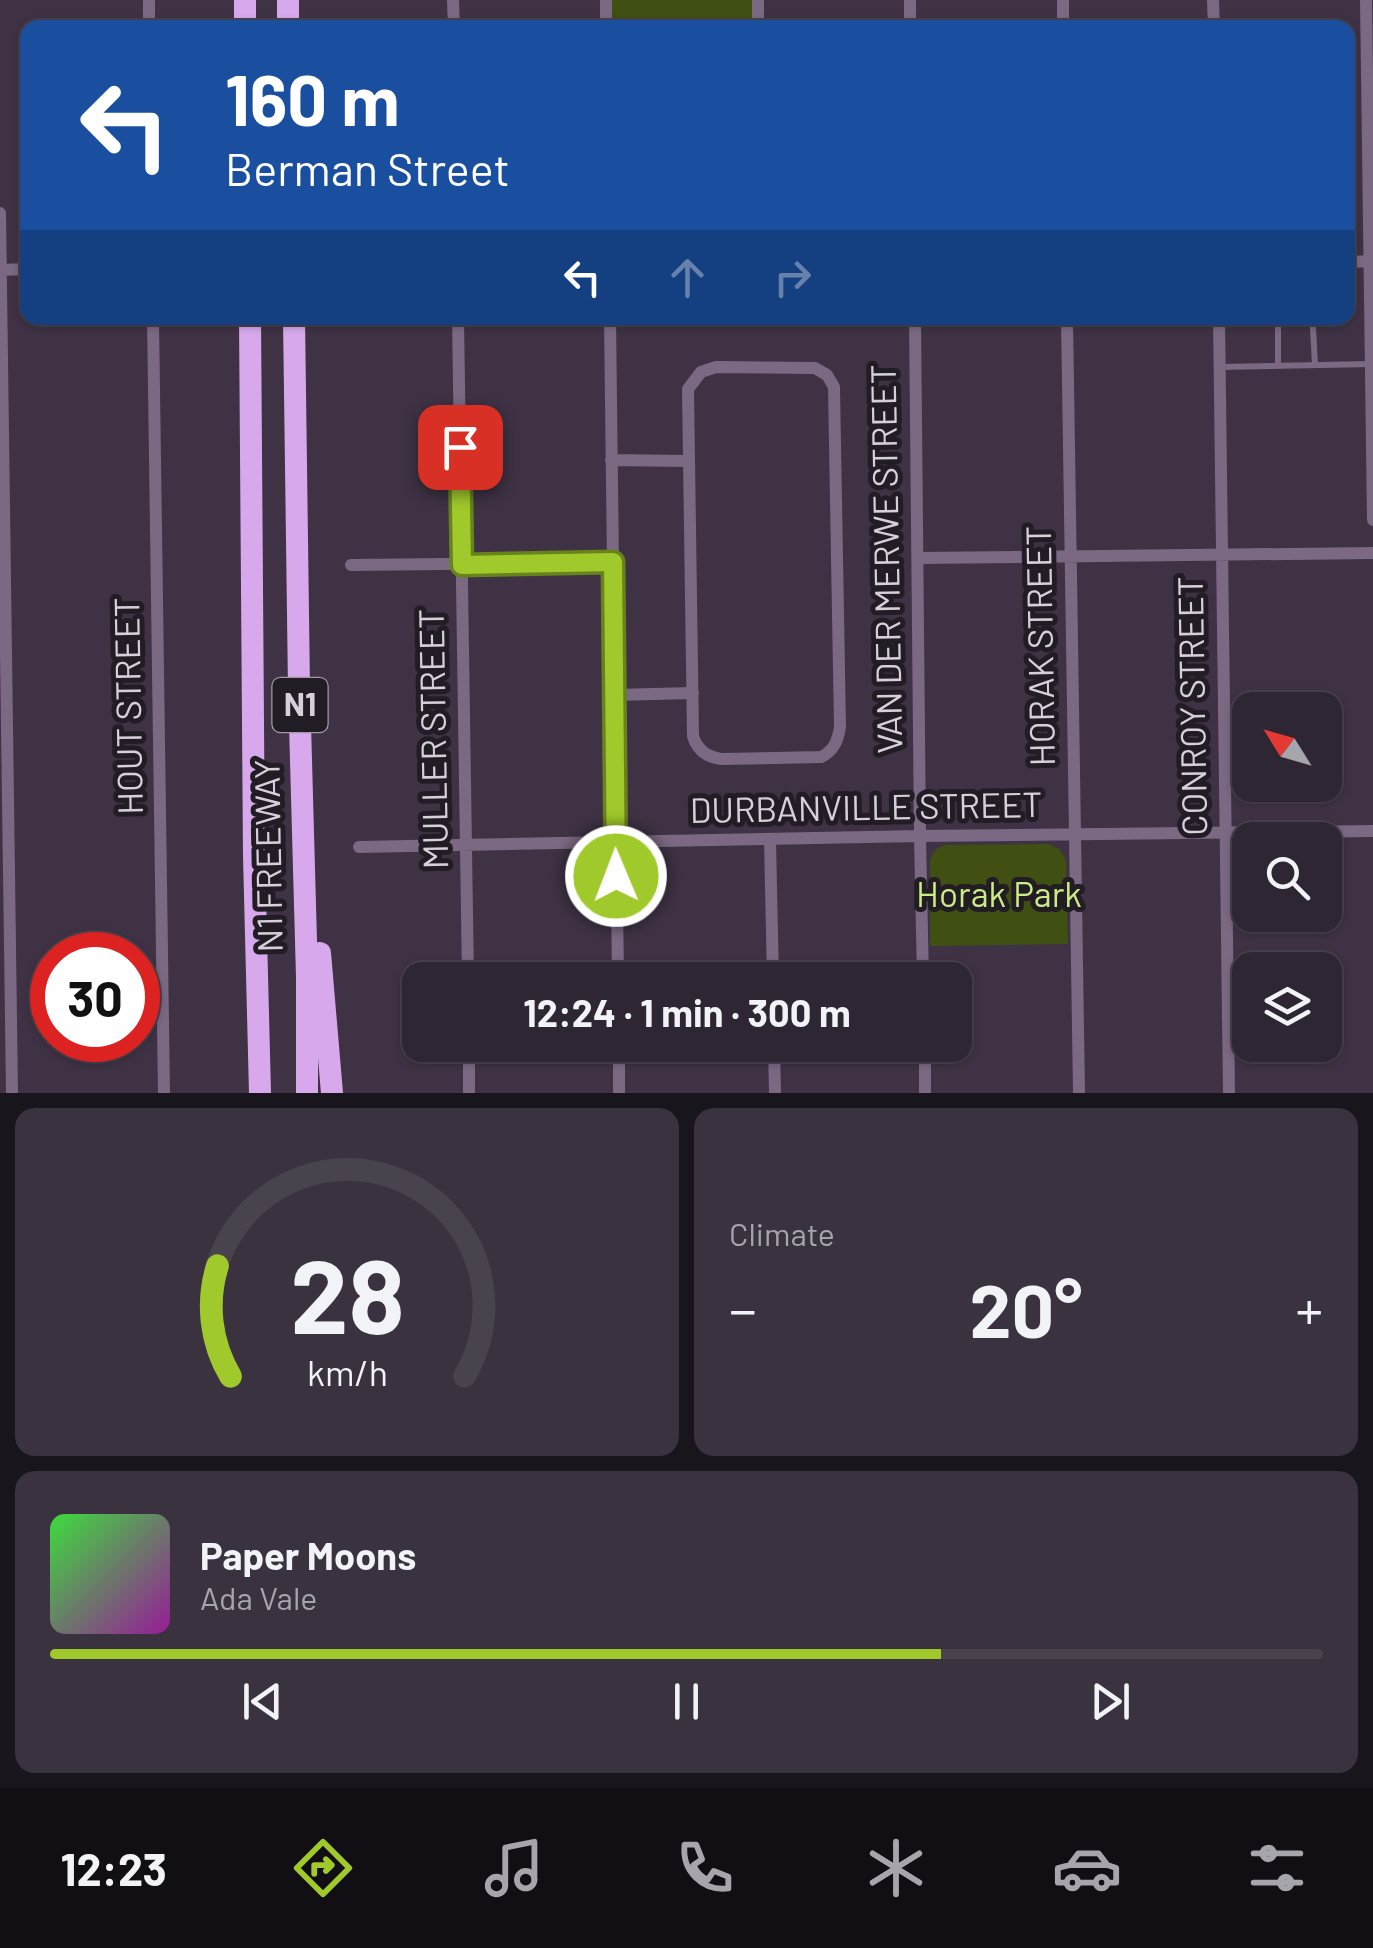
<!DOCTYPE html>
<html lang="en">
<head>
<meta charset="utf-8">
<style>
  body { margin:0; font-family:Barlow,sans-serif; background:#3a323f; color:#f1f3f6; height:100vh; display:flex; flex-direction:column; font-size:38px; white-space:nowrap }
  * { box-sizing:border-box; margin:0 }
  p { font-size:32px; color:#a7a5ac }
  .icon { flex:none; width:55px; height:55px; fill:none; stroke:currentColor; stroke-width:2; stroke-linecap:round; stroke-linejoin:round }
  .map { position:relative; height:1093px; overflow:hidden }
  .drawer { display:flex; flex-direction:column; gap:15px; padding:15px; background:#19151c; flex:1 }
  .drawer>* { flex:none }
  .hud { position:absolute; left:20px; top:20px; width:1335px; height:305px; border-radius:20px; box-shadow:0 2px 8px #0004,0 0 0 2px #49434e; background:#1a4fa0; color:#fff; overflow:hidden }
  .needle { width:65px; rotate:307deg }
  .fabs { position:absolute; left:1232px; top:692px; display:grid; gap:20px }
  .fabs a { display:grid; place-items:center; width:110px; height:110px; border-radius:20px; background:#2e2633; box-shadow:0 2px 8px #0004,0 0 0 2px #49434e; font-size:50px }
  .speed { position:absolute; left:30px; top:932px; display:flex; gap:20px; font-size:50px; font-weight:700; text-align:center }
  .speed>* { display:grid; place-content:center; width:130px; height:130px; border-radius:50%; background:#2e2633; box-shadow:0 2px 8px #0004,0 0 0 2px #49434e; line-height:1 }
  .speed .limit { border:15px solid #d22; background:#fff; color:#111 }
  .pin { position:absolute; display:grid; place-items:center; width:85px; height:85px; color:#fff; margin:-42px; border-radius:20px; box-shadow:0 5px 15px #0006 }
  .me { position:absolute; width:110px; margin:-55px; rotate:359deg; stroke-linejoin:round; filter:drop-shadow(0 0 8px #0008) }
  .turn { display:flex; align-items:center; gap:35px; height:210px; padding:0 40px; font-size:45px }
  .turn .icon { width:130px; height:130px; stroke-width:2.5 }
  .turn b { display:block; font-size:70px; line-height:85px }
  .lanes { display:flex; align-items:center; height:95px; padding:0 40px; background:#0003; justify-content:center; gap:50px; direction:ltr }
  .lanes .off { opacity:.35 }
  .big { font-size:75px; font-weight:700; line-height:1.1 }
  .drawer .card { flex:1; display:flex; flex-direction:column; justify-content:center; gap:15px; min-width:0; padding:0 35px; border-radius:20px; background:#3a323f }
  .drawer .dial { align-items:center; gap:0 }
  .dial svg { height:260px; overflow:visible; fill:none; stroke:#49434e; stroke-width:7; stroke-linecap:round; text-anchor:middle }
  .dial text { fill:#f1f3f6; stroke:none }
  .song { display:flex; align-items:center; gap:30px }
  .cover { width:120px; height:120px; border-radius:15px; background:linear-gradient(135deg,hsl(120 70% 55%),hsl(300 70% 35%)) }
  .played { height:10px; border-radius:5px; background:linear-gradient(90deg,#a0c92b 70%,#49434e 70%) }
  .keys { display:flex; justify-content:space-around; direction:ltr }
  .heat { display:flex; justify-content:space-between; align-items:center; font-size:55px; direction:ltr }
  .drawer .tiles { flex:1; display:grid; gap:15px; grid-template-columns:1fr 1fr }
  .card:last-child { grid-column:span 2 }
  .trip { position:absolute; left:402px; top:962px; width:570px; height:100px; border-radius:20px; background:#2e2633; box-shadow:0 2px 8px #0004,0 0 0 2px #49434e; font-weight:700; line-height:100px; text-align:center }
  .menu { display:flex; height:160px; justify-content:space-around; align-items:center; background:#120f14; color:#a7a5ac }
  .menu .icon { width:70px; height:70px }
  .menu .selected { color:#a0c92b }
  .menu b { font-size:45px; color:#f1f3f6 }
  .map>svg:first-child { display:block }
  .green { fill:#3f5012 }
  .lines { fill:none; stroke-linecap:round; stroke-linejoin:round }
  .lane { stroke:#7b6883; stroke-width:6 }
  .street { stroke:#7b6883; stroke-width:12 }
  .highway { stroke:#d7a9ec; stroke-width:22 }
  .route-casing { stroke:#68831c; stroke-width:25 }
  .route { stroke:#a0c92b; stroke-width:18 }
  .labels { text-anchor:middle; stroke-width:10; stroke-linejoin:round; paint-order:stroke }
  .shield { fill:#221c24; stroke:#a199a4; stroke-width:2.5 }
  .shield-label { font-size:32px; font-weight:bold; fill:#d7cfdb }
  .street-label { font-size:35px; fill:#d7cfdb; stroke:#221c24 }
  .park-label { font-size:35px; fill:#cbec85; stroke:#221c24 }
</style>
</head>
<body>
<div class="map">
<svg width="1373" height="1093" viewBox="0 0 1373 1093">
  <rect width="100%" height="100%" fill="#3e3244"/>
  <!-- green -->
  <path class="green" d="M611 0H752V27H612Z
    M1049 844 1060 850 1066 860 1068 944 930 946V861C933 851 936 848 946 845Z"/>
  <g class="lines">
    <!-- lane -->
    <path class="lane" d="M1278 324V366
      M1313 328 1315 365
      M1220 367 1371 364"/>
    <!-- street -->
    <path class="street" d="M149 0V28
      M453 0 454 28
      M606 0V28
      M758 0V28
      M910 0V28
      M1063 0V28
      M1213 0 1214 28
      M1366 0 1373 520
      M0 213 12 1093
      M1348 262 1373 261
      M0 270 28 269
      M153 318 164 1093
      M458 318 468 980
      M610 318 618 980
      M915 318 920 836 923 980
      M1067 318 1079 1093
      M1219 318 1229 1093
      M716 367 815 368 827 375 834 387 840 727C838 740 834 751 821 757L721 759C707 757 697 750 693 736L688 389 701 372Z
      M611 460 688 461
      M918 558 1373 553
      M351 565 613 562
      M615 695 693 693
      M770 840 773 980
      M359 847 920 836 1373 831
      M469 1045V1093
      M619 1045V1093
      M774 1045 775 1093
      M925 1045V1093"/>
    <!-- highway -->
    <path class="highway" d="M245 0V28
      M288 0V28
      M250 318 254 856 260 1093
      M294 318 299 688 307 977V1093
      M320 953 332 1093"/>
  </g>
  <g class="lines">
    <defs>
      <path id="route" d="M460 447 462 565 613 562 616 876"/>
    </defs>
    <!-- route casing -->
    <use href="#route" class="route-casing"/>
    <!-- route -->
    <use href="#route" class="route"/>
  </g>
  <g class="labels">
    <!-- shield labels -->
    <rect class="shield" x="272.5" y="678" width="55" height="54" rx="8"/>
    <g class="shield-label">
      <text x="300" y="716">N1</text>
    </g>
    <!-- street labels -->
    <g class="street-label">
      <text transform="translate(887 559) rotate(-91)" y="12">VAN DER MERWE STREET</text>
      <text transform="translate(1041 646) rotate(-91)" y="12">HORAK STREET</text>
      <text transform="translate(129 706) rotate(-91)" y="12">HOUT STREET</text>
      <text transform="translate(1193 706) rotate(-91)" y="12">CONROY STREET</text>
      <text transform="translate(434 739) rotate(-91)" y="12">MULLER STREET</text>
      <text transform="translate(866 808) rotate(-1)" y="12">DURBANVILLE STREET</text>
      <text transform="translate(269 856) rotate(-91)" y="12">N1 FREEWAY</text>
    </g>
    <!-- park labels -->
    <g class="park-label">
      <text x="999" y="907">Horak Park</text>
    </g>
  </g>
</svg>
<div class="fabs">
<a><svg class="needle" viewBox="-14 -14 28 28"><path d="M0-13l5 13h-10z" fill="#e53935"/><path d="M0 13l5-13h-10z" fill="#a7a5ac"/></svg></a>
<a><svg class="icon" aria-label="search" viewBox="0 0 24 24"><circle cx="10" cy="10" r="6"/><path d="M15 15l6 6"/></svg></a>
<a><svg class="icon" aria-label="layers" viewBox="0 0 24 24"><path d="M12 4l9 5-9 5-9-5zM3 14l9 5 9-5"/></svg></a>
</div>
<div class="speed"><div class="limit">30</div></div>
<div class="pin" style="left:460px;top:447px;background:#d93025"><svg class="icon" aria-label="arrive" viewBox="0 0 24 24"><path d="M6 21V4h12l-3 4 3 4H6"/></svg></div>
<svg class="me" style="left:616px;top:876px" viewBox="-20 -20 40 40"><circle r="17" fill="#a0c92b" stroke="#fff" stroke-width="3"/><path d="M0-11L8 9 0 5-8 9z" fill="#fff"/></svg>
<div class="trip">12:24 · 1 min · 300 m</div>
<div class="hud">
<div class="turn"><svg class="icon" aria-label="left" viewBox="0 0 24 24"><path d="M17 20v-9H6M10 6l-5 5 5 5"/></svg><div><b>160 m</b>Berman Street</div></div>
<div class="lanes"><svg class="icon" aria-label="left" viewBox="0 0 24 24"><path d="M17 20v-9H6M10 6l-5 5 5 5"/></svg><svg class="icon off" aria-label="ahead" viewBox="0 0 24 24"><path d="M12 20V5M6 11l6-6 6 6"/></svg><svg class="icon off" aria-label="right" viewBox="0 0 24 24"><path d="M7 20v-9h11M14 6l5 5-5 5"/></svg></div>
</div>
</div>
<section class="drawer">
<div class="tiles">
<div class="card dial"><svg viewBox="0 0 100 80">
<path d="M14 69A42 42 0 1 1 86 69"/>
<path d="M14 69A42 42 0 0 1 10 35" stroke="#a0c92b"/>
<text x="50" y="56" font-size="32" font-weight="700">28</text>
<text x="50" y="72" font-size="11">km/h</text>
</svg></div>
<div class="card"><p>Climate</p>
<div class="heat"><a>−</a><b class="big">20°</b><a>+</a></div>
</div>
<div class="card">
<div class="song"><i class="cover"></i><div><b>Paper Moons</b><p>Ada Vale</p></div></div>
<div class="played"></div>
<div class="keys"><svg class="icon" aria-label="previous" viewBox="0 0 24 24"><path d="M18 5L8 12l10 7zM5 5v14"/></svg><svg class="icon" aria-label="pause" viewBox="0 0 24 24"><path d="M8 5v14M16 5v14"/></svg><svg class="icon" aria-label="next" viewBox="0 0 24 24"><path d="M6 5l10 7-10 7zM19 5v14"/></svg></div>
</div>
</div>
</section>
<nav class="menu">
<b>12:23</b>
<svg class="icon selected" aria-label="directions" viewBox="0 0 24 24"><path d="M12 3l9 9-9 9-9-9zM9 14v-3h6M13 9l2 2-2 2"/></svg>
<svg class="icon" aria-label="music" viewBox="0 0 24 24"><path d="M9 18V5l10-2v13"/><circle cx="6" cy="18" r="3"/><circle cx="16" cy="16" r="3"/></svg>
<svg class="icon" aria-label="phone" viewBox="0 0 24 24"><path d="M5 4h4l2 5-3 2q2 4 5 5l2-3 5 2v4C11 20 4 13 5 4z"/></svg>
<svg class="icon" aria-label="climate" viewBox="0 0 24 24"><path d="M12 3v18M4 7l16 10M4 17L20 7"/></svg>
<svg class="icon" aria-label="car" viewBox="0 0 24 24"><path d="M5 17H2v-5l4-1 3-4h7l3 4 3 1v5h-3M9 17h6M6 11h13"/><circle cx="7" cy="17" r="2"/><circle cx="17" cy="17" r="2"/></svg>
<svg class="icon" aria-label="filters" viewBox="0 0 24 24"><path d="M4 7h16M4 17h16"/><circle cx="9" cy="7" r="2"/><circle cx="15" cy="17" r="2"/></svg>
</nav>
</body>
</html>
